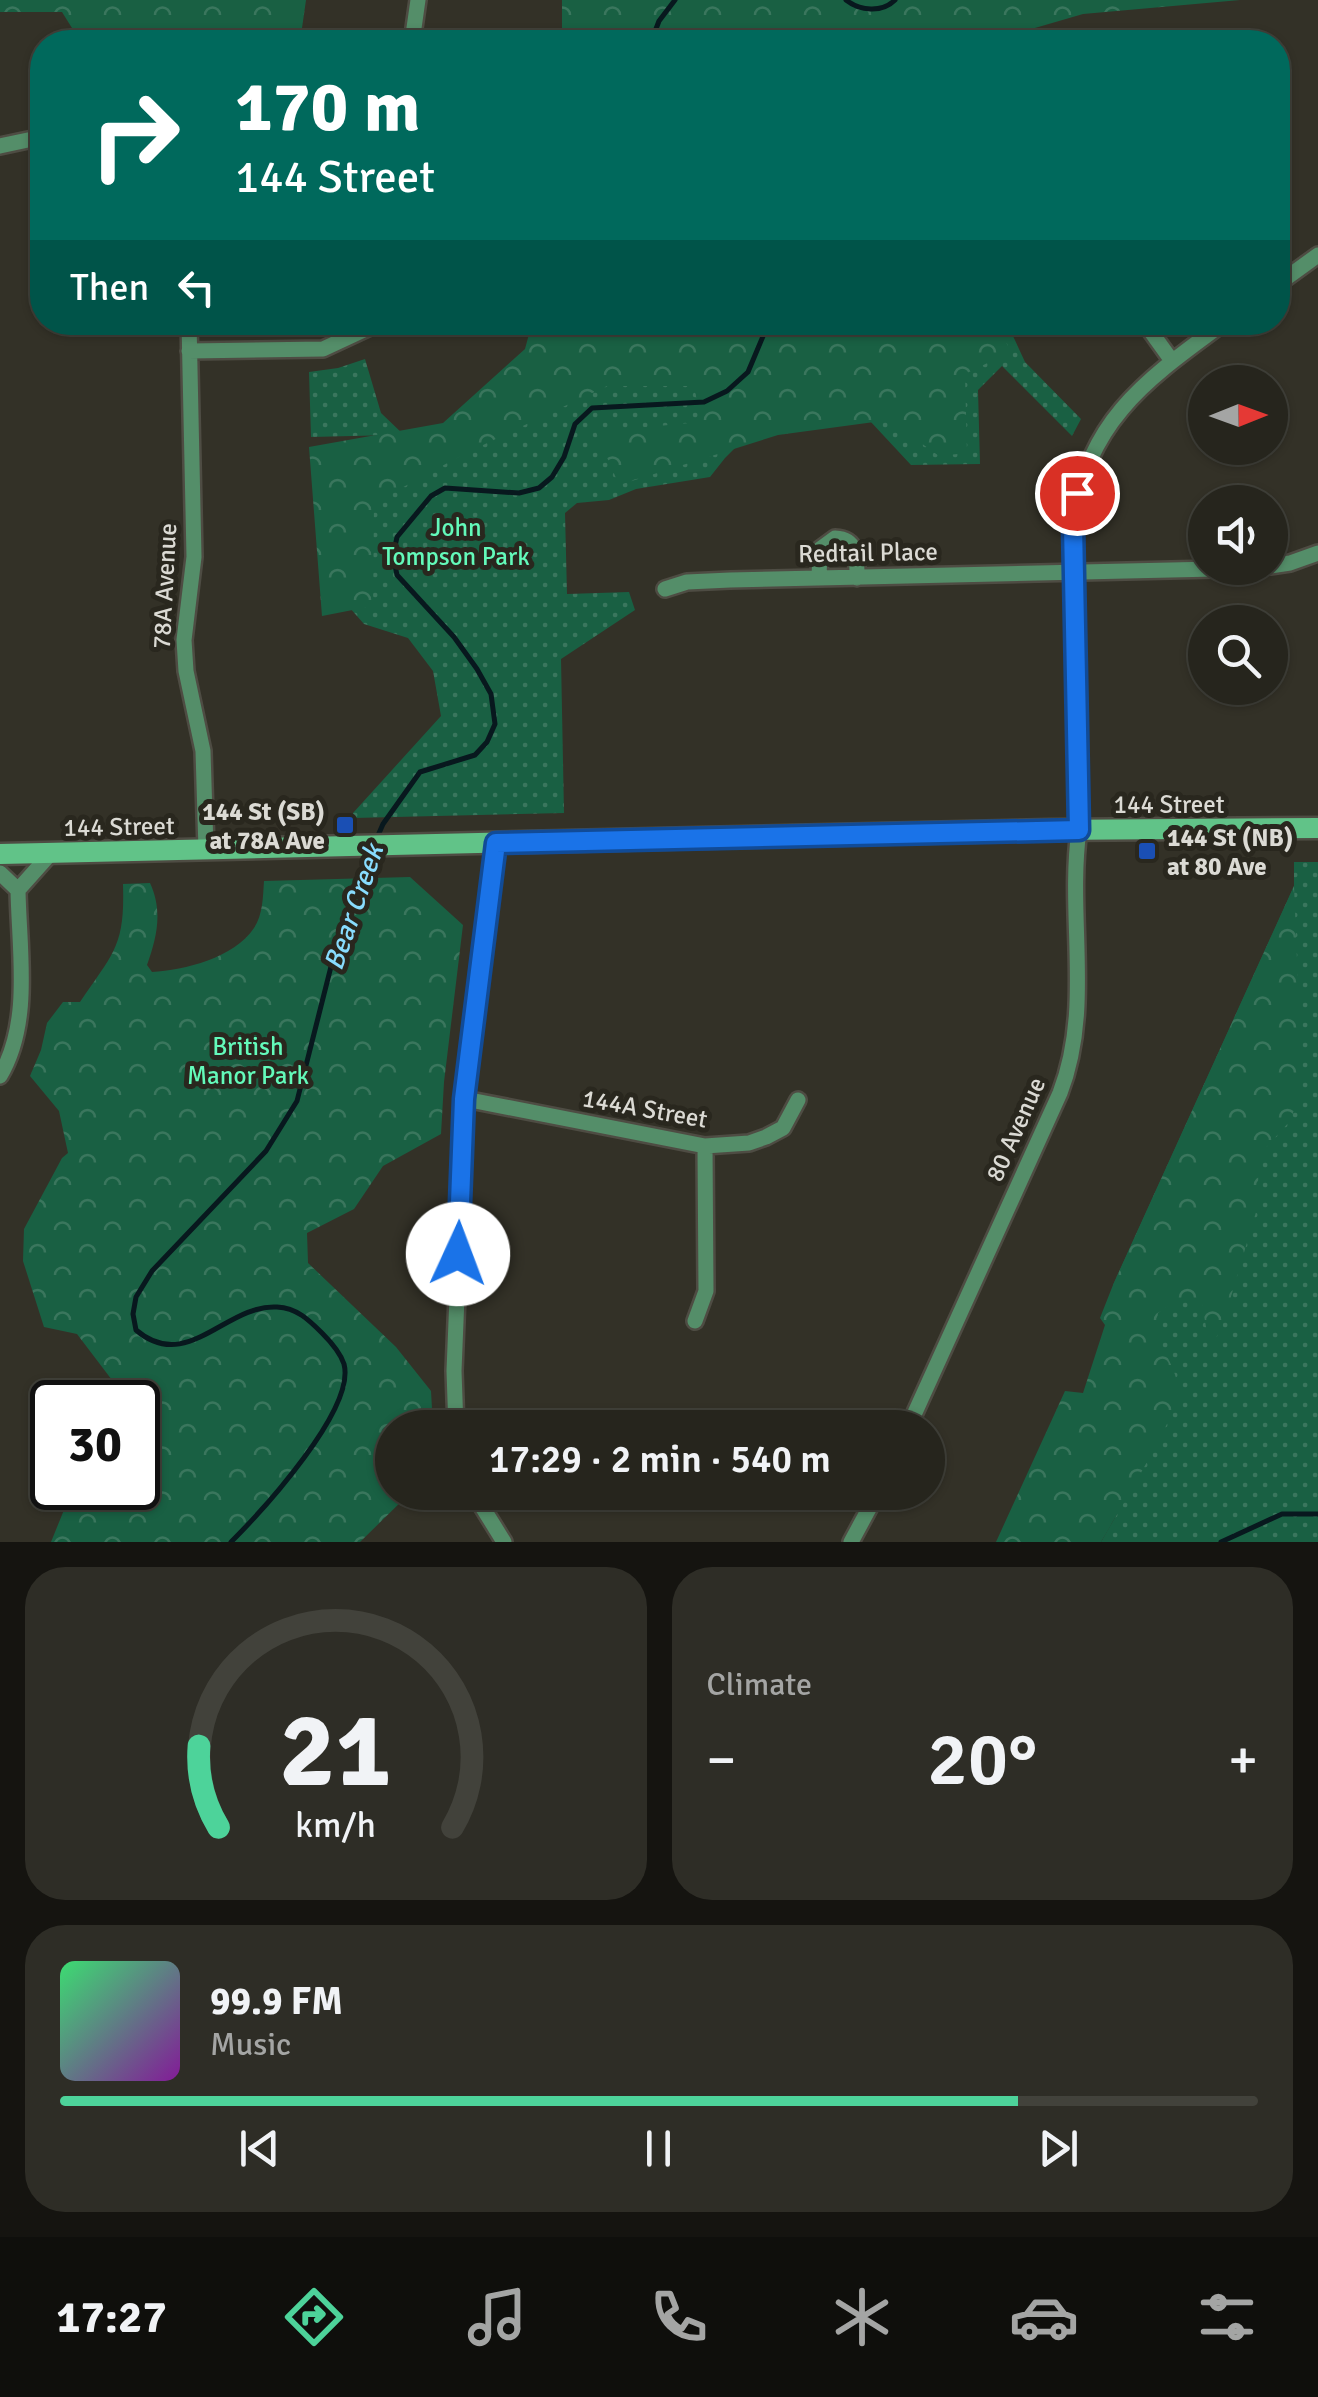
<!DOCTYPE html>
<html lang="en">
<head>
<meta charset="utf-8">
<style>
  body { margin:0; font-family:Signika,sans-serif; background:#2e2d26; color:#f1f3f6; height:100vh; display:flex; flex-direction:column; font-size:38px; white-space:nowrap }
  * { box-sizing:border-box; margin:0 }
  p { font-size:32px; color:#a4a5a4 }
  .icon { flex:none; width:55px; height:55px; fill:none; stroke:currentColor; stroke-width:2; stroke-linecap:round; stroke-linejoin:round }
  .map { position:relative; height:1542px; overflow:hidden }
  .sheet { display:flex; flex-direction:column; gap:25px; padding:25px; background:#151410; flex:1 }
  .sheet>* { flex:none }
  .banner { position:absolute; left:30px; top:30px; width:1260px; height:305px; border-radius:40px; box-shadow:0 2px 8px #0004,0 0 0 2px #42423b; background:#00695c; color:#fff; overflow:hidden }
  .needle { width:65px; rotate:89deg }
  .controls { position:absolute; left:1188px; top:365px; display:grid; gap:20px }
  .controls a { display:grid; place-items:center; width:100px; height:100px; border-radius:50%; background:#26251d; box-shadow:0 2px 8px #0004,0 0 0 2px #42423b; font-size:50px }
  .speed { position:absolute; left:30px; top:1380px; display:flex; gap:20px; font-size:50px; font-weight:700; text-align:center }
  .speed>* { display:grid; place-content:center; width:130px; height:130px; border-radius:50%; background:#26251d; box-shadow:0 2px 8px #0004,0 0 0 2px #42423b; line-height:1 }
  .speed .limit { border:5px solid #111; border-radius:15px; background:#fff; color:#111 }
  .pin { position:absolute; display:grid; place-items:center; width:85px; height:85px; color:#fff; margin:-42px; border:5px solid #fff; border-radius:50%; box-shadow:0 2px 10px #0007 }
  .me { position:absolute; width:110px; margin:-55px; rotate:2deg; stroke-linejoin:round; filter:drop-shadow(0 0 8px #0008) }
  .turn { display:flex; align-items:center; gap:35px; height:210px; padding:0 40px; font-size:45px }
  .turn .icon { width:130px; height:130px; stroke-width:2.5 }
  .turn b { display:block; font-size:70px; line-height:85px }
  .then { display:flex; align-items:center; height:95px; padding:0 40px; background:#0003; gap:20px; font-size:38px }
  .big { font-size:75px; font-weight:600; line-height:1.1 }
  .sheet .card { flex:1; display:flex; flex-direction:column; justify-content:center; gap:15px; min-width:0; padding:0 35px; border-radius:40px; background:#2e2d26 }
  .sheet .dial { align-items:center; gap:0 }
  .dial svg { height:260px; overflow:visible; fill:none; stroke:#42423b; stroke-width:7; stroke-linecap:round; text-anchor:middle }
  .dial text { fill:#f1f3f6; stroke:none }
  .song { display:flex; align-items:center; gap:30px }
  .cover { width:120px; height:120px; border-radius:15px; background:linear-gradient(135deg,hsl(140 70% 55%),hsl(290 70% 35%)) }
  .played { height:10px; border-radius:5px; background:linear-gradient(90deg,#4dd39a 80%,#42423b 80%) }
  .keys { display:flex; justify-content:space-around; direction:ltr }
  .heat { display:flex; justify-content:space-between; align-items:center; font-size:55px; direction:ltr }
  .sheet .tiles { flex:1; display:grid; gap:25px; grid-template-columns:1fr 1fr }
  .card:last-child { grid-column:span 2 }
  .trip { position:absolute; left:375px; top:1410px; width:570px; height:100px; border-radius:50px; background:#26251d; box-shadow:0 2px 8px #0004,0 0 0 2px #42423b; font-weight:600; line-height:100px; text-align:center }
  .dock { display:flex; height:160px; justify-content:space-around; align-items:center; background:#0f0f0c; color:#a4a5a4 }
  .dock .icon { width:70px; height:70px }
  .dock .active { color:#4dd39a }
  .dock b { font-size:45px; color:#f1f3f6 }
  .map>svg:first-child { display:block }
  .green { fill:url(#green-dots) }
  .forest { fill:url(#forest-crowns) }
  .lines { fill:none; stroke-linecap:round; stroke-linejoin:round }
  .stream { stroke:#08181e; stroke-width:5 }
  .street-casing { stroke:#4e4c43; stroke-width:20 }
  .secondary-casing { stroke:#4e4c43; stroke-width:25 }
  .street { stroke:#548e69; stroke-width:15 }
  .secondary { stroke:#61c388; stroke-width:20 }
  .route-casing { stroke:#114b97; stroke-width:25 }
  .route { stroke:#1a73e8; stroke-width:18 }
  .transit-dot { fill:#1a4fb4; stroke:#29271e; stroke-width:4 }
  .labels { text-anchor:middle; stroke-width:10; stroke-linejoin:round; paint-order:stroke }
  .park-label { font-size:25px; fill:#63faba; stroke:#29271e }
  .street-label { font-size:25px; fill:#dbdad4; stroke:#29271e }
  .poi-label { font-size:25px; font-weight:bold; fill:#dbdad4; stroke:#29271e; text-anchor:end }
  .water-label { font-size:28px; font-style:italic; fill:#88dcfe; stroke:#29271e }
</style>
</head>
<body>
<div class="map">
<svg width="1318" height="1542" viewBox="0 0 1318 1542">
  <defs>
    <pattern id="green-dots" width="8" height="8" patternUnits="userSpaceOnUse" patternTransform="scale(2.5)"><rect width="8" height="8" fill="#196043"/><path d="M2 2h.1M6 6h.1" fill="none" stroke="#3a765d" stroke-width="1.8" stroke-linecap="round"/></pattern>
    <pattern id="forest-crowns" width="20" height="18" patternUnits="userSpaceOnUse" patternTransform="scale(2.5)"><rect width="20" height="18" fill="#196043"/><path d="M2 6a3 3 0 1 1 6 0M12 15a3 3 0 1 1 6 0" fill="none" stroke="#3a765d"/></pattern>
  </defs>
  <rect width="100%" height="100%" fill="#333127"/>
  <!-- green -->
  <path class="green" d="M555 323H1007L1025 362 1081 419 1072 436 1002 366 978 390 980 464 911 465 870 421 749 434 725 458 710 477 636 489 609 500 577 503 565 513 567 594 629 592 635 610 561 659 564 813 353 818V813L441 716 433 671 408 638 364 624 349 607 337 567 393 435 311 437 309 372 338 368 365 359 381 413 404 435 438 434Z
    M1294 862H1318V1542H1101L1117 1514 1113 1285 1294 886Z"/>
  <!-- forest -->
  <path class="forest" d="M0 0H306L300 42H244L228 37 72 28 62 12H0Z
    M562 0H1240L1083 14 987 42H562Z
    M532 323H999L1010 352 965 374 967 453 939 456 889 420 778 435 619 485 596 432 700 422 694 386H607L464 454 374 503 373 606 322 616 309 447 443 423 525 349Z
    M410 877 463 925 444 1082 441 1134 383 1166 354 1209 307 1233 308 1263 396 1347 431 1391 433 1427 392 1428V1492L410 1493 360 1542H51L66 1505 97 1506V1488H138V1402H114L115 1384 77 1334 44 1327 23 1261 24 1229 62 1158 68 1153 59 1111 30 1076 41 1050 47 1023 63 1002H80C114 952 125 946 123 884L150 883C163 911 157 937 147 965L152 972C185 970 234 958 254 928 263 915 263 896 264 881Z
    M1294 886 1301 1059 1299 1096 1290 1121 1263 1151 1258 1174 1259 1202 1222 1327 1216 1338 1208 1339 1202 1303C1185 1296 1173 1302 1158 1313 1150 1343 1180 1364 1178 1395 1177 1415 1115 1518 1101 1542H996L1065 1391 1083 1393 1105 1325 1100 1318 1113 1285Z"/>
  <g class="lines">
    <!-- stream -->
    <path class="stream" d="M846 0C860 11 882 13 895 0
      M651 42 659 21 675 0
      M376 840 383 824 420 772 475 755 487 742 495 724 491 694 477 669 454 637 397 575 393 556 397 537 431 496 445 488 519 493 539 488 552 477 564 457 575 424 592 408 704 402 727 391 748 372 769 322
      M231 1542C262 1511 356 1409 344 1364 340 1352 331 1342 322 1333 309 1320 297 1308 277 1307 226 1304 187 1374 136 1330L133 1314 136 1297 152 1271 266 1151 297 1101 340 931 372 850
      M1221 1542 1282 1514H1318"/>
    <defs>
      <path id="street" d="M412 42 418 0
        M0 146 42 137
        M1278 284 1318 255
        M189 322 194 557 184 640 186 671 203 751 206 849
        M1144 322 1172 361
        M189 351 323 349 381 322
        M1270 566 1290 563 1318 553
        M819 578 820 549 835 538C858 539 857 558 857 578
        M665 589 687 582 730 580 1259 568
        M0 873 18 890
        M0 1076C32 1022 19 951 18 890L51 853
        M465 1099 705 1146 749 1143 766 1137 783 1128 798 1100
        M695 1321 706 1291 705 1146
        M456 1428 454 1371 465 1099 496 843
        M908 1428 1060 1093C1093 1008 1067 918 1079 830L1073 525C1086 421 1146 380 1225 322
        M473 1492 504 1542
        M851 1542 878 1492"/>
      <path id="secondary" d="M0 854 1049 830 1318 828"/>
    </defs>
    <!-- street casing -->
    <use href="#street" class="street-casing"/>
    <!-- secondary casing -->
    <use href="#secondary" class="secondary-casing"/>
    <!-- street -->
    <use href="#street" class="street"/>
    <!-- secondary -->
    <use href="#secondary" class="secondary"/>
  </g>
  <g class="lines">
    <defs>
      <path id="route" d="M458 1254 464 1099 496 843 1079 830 1073 525 1077 493"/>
    </defs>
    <!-- route casing -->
    <use href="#route" class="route-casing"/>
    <!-- route -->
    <use href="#route" class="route"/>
  </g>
  <!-- markers -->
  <g class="transit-dot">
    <rect x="335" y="815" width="20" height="20" rx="5"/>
    <rect x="1137" y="841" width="20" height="20" rx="5"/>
  </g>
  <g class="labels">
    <!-- park labels -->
    <g class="park-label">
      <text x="456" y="536">John<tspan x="456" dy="29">Tompson Park</tspan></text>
      <text x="248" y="1055">British<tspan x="248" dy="29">Manor Park</tspan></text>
    </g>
    <!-- street labels -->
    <g class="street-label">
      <text transform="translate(868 552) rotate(-1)" y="9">Redtail Place</text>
      <text transform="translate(164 586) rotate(-87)" y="9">78A Avenue</text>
      <text x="1169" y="813">144 Street</text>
      <text transform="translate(119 826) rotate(-1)" y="9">144 Street</text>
      <text transform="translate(645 1108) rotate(10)" y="9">144A Street</text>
      <text transform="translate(1015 1129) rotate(-66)" y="9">80 Avenue</text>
    </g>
    <!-- poi labels -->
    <g class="poi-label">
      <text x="325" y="820">144 St (SB)<tspan x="325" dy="29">at 78A Ave</tspan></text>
      <text x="1167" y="846" text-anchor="start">144 St (NB)<tspan x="1167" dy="29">at 80 Ave</tspan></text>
    </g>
    <!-- water labels -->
    <g class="water-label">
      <text transform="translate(353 907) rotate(-71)" y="10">Bear Creek</text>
    </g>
  </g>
</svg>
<div class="controls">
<a><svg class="needle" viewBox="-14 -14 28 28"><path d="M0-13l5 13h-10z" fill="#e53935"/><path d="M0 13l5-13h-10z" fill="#a4a5a4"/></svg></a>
<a><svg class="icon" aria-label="sound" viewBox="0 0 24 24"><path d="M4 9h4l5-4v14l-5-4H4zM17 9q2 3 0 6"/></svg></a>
<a><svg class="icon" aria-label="search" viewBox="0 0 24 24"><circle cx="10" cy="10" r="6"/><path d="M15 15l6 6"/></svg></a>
</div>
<div class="speed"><div class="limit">30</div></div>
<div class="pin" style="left:1077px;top:493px;background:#d93025"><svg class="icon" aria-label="arrive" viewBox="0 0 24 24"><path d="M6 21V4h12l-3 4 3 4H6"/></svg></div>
<svg class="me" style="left:458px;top:1254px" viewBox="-20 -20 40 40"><circle r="19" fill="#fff"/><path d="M0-13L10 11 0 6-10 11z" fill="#1a73e8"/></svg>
<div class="trip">17:29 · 2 min · 540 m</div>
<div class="banner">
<div class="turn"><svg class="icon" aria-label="right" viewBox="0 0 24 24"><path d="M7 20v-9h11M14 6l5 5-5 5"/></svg><div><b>170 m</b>144 Street</div></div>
<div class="then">Then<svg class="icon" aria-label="left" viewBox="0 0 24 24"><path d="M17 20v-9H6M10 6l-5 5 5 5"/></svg></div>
</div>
</div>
<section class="sheet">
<div class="tiles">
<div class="card dial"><svg viewBox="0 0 100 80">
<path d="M14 69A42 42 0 1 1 86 69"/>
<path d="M14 69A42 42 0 0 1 8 44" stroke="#4dd39a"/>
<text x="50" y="56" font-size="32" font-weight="700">21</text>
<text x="50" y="72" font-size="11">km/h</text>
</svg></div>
<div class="card"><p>Climate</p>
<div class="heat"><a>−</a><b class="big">20°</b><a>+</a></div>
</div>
<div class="card">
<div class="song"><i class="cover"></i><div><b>99.9 FM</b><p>Music</p></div></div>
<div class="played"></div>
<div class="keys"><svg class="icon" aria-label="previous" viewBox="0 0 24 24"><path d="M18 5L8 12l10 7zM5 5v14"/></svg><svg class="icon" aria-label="pause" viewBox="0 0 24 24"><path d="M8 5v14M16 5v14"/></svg><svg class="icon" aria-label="next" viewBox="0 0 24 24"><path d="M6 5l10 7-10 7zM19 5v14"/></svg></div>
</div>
</div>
</section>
<nav class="dock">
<b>17:27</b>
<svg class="icon active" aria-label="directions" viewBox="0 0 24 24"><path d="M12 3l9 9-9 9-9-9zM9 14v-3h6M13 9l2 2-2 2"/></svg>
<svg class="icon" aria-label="music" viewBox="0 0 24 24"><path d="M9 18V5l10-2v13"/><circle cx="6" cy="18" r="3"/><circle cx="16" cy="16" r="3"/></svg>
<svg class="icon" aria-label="phone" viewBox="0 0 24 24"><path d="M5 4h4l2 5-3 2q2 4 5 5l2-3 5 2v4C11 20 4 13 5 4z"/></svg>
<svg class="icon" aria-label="climate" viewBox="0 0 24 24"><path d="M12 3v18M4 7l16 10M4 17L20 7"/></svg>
<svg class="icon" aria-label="car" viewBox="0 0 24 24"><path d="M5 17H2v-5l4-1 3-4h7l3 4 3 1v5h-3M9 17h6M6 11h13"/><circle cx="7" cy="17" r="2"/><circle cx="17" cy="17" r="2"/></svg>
<svg class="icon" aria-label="filters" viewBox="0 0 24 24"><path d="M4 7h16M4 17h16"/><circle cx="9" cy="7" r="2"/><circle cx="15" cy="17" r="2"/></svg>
</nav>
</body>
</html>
